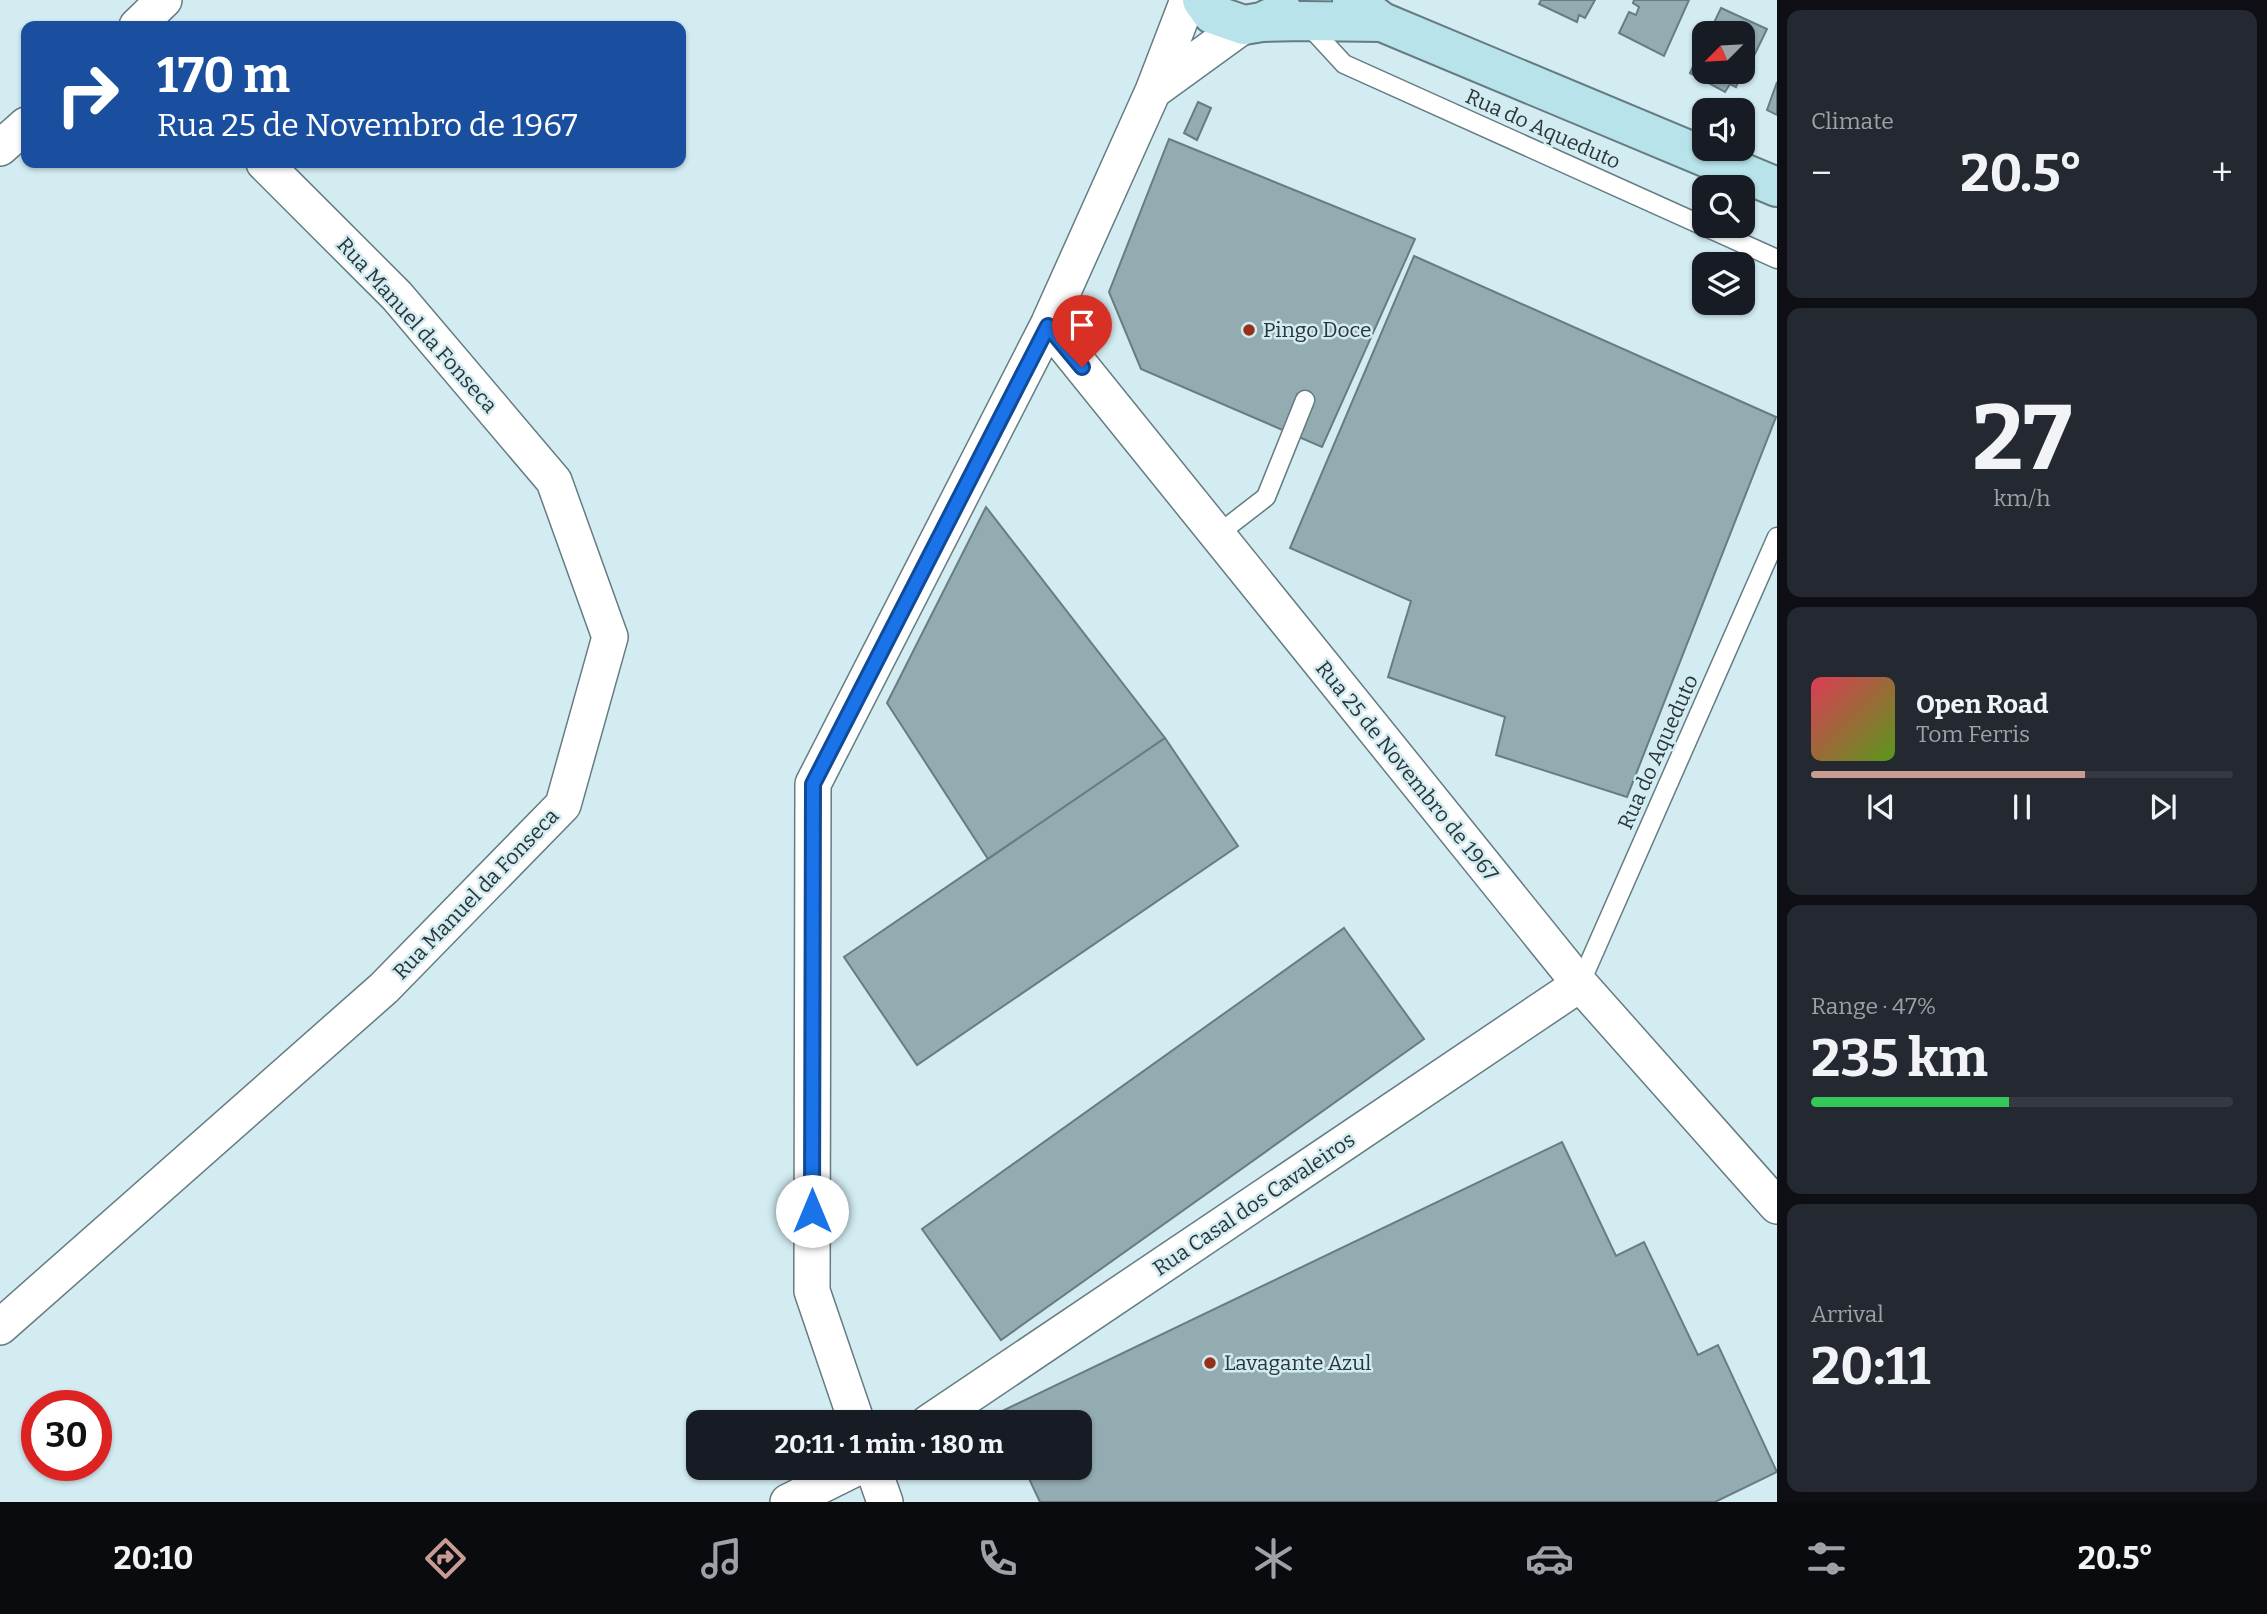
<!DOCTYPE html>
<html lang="en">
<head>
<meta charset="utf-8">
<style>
  body { margin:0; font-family:Bitter,serif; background:#242831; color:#f1f3f6; height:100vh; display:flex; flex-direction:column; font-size:26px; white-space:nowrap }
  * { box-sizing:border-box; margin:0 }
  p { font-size:23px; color:#9ea1a6 }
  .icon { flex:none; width:38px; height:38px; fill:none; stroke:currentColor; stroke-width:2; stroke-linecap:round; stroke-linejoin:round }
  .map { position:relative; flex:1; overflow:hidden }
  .side { display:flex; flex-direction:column; gap:10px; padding:10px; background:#0d0f14; width:490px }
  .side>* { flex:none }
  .guide { position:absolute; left:21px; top:21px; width:665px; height:147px; border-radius:14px; box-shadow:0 2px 5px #0004; background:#1a4fa0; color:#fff; overflow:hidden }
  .needle { width:46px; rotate:246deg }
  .controls { position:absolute; left:1692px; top:21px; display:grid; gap:14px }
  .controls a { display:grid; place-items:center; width:63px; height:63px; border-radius:14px; background:#171b24; box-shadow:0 2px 5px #0004; font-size:35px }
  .speed { position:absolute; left:21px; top:1390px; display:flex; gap:14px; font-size:35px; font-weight:700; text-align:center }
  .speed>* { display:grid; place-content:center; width:91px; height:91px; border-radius:50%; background:#171b24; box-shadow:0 2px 5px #0004; line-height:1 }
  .speed .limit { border:10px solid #d22; background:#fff; color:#111 }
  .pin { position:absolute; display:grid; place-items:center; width:60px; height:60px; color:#fff; margin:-72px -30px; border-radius:50% 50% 50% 0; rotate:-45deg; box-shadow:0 0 7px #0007 }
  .pin .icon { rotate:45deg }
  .me { position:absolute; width:77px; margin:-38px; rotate:0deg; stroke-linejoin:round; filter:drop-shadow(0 0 5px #0008) }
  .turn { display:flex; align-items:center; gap:24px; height:147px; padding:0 21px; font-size:32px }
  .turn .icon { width:91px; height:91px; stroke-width:2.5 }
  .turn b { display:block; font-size:49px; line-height:60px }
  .big { font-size:52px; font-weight:700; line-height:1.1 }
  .side .widget { flex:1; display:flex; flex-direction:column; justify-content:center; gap:10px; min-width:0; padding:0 24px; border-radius:14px; background:#242831 }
  .side .dial { align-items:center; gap:0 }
  .dial b { font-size:91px; line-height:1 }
  .song { display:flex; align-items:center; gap:21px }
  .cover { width:84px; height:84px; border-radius:10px; background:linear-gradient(135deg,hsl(350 70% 55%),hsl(90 70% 35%)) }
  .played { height:7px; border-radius:4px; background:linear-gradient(90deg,#c99b93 65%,#363941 65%) }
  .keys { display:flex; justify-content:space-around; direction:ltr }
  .heat { display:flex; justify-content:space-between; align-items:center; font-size:38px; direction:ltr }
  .charge { height:10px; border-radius:5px; background:linear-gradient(90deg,#34c759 47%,#363941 0) }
  .trip { position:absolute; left:686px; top:1410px; width:406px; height:70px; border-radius:14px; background:#171b24; box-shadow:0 2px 5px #0004; font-weight:700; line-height:70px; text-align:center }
  .menu { display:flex; height:112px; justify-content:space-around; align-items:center; background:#090b0e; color:#9ea1a6 }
  .menu .icon { width:49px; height:49px }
  .menu .active { color:#c99b93 }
  .menu b { font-size:32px; color:#f1f3f6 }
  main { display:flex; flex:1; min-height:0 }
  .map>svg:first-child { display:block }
  .building { fill:#93acb1; stroke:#667d83; stroke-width:2 }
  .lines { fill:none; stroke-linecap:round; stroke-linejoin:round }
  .lane-casing { stroke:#657c82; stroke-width:21 }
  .street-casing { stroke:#657c82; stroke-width:38 }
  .secondary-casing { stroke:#657c82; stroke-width:42 }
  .lane { stroke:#fff; stroke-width:18 }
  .street { stroke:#fff; stroke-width:35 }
  .secondary { stroke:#b8e3ea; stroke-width:38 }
  .route-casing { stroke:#114b97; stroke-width:18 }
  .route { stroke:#1a73e8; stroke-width:12 }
  .poi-dot { fill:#982f1b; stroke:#d2ecf2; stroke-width:2.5 }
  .labels { text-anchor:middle; stroke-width:5; stroke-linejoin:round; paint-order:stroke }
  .street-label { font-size:21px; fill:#2a3537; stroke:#d2ecf2 }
  .poi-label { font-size:21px; fill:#2a3537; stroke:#d2ecf2; text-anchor:start }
</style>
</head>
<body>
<main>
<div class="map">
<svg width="1777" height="1502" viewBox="0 0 1777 1502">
  <rect width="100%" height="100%" fill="#d2ecf2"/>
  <!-- building -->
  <path class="building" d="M1541 0H1595L1585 18 1579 15 1577 22 1539 4Z
    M1634 0H1689L1664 56 1619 33 1629 12 1636 15 1639 7 1633 3Z
    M1721 8 1767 29 1752 60 1743 56V33H1709Z
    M1704 42V72H1742L1736 87 1730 84 1725 92 1690 73Z
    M1777 82V115L1767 110Z
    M1198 102 1211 108 1197 140 1184 133Z
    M1169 139 1415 239 1322 447 1141 369 1109 292Z
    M1414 256 1776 417 1627 797 1496 755 1505 717 1388 677 1411 601 1290 548Z
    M986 507 1165 738 988 859 887 703Z
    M1165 738 1238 846 917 1065 844 957Z
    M1344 928 1424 1039 1001 1340 922 1229Z
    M1562 1142 1616 1256 1644 1242 1698 1355 1718 1345 1777 1472 1715 1502H1040L1024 1468H1080V1423H1002L998 1413Z"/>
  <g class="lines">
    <defs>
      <path id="lane" d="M1308 25 1344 64 1777 259
        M1217 535 1266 497 1305 400
        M1580 984 1777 537"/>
      <path id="street" d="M137 26 164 0
        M1153 91 1244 25
        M0 148 26 125
        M1048 325 1580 984 1777 1206
        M0 1327 384 988 563 805 610 637 554 481 397 296 264 163
        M857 1423 812 1291 813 784 1048 325 1153 91 1188 0
        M928 1423 1580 984
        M873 1468 885 1502
        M788 1502 856 1468"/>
      <path id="secondary" d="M1202 0 1212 14 1244 25 1262 22 1283 12
        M1352 0 1382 22 1777 187
        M1262 22 1303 21 1382 22"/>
    </defs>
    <!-- lane casing -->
    <use href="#lane" class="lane-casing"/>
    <!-- street casing -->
    <use href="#street" class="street-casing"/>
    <!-- secondary casing -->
    <use href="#secondary" class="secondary-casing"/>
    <!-- lane -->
    <use href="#lane" class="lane"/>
    <!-- street -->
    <use href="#street" class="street"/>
    <!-- secondary -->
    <use href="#secondary" class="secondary"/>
  </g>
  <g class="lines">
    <defs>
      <path id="route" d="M812 1211 813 784 1048 326 1082 367"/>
    </defs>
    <!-- route casing -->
    <use href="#route" class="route-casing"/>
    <!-- route -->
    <use href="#route" class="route"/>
  </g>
  <!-- markers -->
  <g class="poi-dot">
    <circle cx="1249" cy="330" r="7"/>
    <circle cx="1210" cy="1363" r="7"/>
  </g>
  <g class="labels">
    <!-- street labels -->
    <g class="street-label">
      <text transform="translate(1543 129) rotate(24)" y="7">Rua do Aqueduto</text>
      <text transform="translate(417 325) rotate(48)" y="7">Rua Manuel da Fonseca</text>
      <text transform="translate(1658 752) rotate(-66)" y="7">Rua do Aqueduto</text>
      <text transform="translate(1407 771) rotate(51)" y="7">Rua 25 de Novembro de 1967</text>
      <text transform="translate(476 894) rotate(-46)" y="7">Rua Manuel da Fonseca</text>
      <text transform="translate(1254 1204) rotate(-34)" y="7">Rua Casal dos Cavaleiros</text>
    </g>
    <!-- poi labels -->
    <g class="poi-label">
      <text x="1263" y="337">Pingo Doce</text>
      <text x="1224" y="1370">Lavagante Azul</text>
    </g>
  </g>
</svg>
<div class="controls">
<a><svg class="needle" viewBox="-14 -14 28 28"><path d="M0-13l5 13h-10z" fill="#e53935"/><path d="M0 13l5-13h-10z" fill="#9ea1a6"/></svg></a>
<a><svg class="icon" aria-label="sound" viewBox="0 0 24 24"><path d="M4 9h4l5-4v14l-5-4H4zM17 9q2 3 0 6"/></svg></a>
<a><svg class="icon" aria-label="search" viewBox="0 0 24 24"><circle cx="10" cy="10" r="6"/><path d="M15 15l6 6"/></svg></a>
<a><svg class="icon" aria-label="layers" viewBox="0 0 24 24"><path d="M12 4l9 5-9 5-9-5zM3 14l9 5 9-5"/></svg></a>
</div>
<div class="speed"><div class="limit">30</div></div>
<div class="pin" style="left:1082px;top:367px;background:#d93025"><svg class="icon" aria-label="arrive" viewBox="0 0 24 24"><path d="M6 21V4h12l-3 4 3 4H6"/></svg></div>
<svg class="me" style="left:812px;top:1211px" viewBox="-20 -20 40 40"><circle r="19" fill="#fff"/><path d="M0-13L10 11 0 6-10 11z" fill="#1a73e8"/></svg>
<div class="trip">20:11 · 1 min · 180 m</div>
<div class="guide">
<div class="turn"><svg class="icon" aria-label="right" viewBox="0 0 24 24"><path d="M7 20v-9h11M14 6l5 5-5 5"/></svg><div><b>170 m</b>Rua 25 de Novembro de 1967</div></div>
</div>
</div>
<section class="side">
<div class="widget"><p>Climate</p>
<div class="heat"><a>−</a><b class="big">20.5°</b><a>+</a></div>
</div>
<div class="widget dial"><b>27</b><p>km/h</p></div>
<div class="widget">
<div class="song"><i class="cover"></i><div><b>Open Road</b><p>Tom Ferris</p></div></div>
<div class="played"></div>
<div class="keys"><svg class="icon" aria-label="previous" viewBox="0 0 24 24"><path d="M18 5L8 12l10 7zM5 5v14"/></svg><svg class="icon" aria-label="pause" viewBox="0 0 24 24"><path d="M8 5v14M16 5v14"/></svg><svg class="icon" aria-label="next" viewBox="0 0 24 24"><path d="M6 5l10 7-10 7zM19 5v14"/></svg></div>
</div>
<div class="widget"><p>Range · 47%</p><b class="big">235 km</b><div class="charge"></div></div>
<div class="widget"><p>Arrival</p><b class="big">20:11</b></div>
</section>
</main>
<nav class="menu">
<b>20:10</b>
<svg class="icon active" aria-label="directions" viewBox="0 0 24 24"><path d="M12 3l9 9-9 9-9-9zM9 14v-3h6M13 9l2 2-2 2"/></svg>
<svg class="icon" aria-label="music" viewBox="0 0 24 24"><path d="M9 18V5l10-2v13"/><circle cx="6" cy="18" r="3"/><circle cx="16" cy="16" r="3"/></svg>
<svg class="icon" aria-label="phone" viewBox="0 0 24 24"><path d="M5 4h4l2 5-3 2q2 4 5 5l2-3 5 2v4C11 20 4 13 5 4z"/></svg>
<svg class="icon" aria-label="climate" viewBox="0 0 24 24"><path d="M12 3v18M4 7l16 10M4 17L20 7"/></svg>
<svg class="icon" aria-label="car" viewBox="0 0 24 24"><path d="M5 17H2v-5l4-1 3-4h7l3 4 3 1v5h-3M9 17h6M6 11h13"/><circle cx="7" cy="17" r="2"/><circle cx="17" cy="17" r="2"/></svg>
<svg class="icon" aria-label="filters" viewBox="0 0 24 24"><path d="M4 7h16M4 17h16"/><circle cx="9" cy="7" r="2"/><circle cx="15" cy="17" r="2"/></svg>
<b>20.5°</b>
</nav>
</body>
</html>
